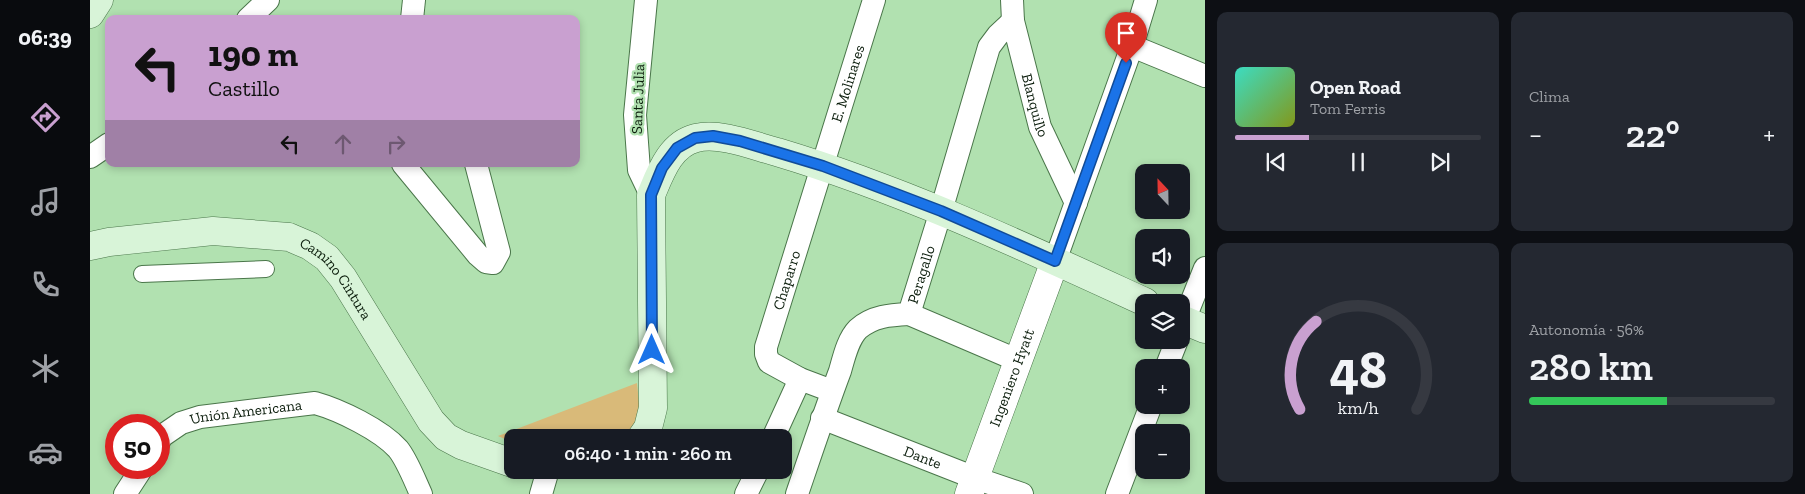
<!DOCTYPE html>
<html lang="es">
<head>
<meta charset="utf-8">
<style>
  body { margin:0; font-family:"Zilla Slab",serif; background:#242831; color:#f1f3f6; height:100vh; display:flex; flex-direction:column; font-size:19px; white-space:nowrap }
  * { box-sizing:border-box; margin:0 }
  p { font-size:16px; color:#9ea1a6 }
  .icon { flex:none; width:28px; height:28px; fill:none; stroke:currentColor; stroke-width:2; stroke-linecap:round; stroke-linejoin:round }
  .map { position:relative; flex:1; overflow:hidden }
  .sheet { display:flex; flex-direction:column; gap:12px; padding:12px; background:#0d0f14; width:600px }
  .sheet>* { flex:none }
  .guide { position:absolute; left:15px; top:15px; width:475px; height:152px; border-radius:10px; box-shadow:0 2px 8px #0003; background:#c9a0d0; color:#111; overflow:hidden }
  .needle { width:32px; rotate:338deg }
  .buttons { position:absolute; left:1045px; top:164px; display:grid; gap:10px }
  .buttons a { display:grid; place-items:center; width:55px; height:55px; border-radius:10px; background:#171b24; box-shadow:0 2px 8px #0003; font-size:25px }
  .speed { position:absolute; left:15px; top:414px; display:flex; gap:10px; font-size:25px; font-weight:700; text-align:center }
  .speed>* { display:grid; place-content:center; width:65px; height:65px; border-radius:50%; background:#171b24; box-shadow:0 2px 8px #0003; line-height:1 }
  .speed .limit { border:8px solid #d22; background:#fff; color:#111 }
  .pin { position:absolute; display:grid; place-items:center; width:42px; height:42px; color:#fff; margin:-51px -21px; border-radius:50% 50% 50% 0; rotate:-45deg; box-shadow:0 0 5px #0007 }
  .pin .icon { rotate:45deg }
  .me { position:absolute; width:55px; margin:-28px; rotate:0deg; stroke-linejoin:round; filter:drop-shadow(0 0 4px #0008) }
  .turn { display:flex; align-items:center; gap:18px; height:105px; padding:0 20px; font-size:22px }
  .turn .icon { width:65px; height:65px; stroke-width:2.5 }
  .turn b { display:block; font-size:35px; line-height:42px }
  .lanes { display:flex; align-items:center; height:48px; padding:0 20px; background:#0003; justify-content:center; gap:25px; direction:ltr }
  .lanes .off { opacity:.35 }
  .big { font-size:38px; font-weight:600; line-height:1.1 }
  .sheet .widget { flex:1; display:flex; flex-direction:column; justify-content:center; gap:8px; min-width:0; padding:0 18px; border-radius:10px; background:#242831 }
  .sheet .dial { align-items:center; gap:0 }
  .dial svg { height:130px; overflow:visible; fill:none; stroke:#363941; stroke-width:7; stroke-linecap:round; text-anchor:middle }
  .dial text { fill:#f1f3f6; stroke:none }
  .song { display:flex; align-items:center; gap:15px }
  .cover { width:60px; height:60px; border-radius:8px; background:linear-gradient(135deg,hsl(170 70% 55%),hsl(70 70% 35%)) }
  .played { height:5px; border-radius:2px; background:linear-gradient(90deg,#c9a0d0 30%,#363941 30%) }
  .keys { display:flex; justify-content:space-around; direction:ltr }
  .heat { display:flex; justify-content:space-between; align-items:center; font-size:28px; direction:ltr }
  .charge { height:8px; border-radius:4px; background:linear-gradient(90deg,#34c759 56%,#363941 0) }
  .sheet .tiles { flex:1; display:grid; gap:12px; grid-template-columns:repeat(2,1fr) }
  .trip { position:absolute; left:414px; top:429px; width:288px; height:50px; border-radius:10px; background:#171b24; box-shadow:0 2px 8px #0003; font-weight:600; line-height:50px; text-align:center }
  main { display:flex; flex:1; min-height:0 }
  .menu { display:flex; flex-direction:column; width:90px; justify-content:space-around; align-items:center; background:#090b0e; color:#9ea1a6 }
  .menu .icon { width:35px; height:35px }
  .menu .current { color:#c9a0d0 }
  .menu b { font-size:22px; color:#f1f3f6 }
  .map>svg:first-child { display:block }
  .green { fill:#d9ba79 }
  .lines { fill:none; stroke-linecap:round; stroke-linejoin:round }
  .pedestrian-casing { stroke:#4a764a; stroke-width:18 }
  .minor-casing { stroke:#4a764a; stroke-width:24 }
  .tertiary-casing { stroke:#4a764a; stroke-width:29 }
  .secondary-casing { stroke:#4a764a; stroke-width:29 }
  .pedestrian { stroke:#fff; stroke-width:16 }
  .minor { stroke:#fff; stroke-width:22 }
  .tertiary { stroke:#fff; stroke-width:28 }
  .secondary { stroke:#d8f4d8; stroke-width:28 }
  .route-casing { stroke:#114b97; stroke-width:12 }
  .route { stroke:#1a73e8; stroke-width:9 }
  .labels { text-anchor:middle; stroke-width:4.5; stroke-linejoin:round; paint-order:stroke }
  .street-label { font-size:15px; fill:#0b1d0c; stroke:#b1e1b0 }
</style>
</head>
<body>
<main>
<nav class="menu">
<b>06:39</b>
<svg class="icon current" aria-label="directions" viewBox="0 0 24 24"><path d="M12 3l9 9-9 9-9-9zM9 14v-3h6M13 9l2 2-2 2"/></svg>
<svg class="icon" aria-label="music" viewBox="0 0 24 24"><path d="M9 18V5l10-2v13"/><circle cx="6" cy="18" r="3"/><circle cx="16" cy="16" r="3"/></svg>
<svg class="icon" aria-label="phone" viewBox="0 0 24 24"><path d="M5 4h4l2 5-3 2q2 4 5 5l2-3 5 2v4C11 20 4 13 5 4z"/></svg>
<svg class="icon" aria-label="climate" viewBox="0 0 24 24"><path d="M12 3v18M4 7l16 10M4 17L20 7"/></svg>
<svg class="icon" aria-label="car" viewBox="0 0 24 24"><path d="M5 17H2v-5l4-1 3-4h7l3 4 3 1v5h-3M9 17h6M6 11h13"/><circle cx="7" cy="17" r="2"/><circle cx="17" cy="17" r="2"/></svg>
</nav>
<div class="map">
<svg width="1115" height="494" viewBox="0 0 1115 494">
  <rect width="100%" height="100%" fill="#b1e1b0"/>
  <!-- green -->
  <path class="green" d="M547 383 551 422 533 437 422 438V442L408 436Z"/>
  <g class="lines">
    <defs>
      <path id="pedestrian" d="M52 274 176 269"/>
      <g id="minor">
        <path d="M556 0 545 115 549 170 561 195"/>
        <path id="s1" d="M922 0 923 21 950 127 986 203"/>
        <path d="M158 19 178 0"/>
        <path d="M322 19 324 0"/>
        <path d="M1042 46 1115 76"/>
        <path d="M0 157 19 144"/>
        <path d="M313 164 388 255 396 262 403 263 409 252 386 164"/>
        <path d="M965 261 1042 46 1056 0"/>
        <path d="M819 314 929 361"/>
        <path d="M1091 328 1115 268"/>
        <path d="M1076 368 1087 340"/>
        <path id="s2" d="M742 391 710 379 679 362 676 354V347L784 0"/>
        <path id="s3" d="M732 418 885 478 932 494"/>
        <path d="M683 438 710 379"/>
        <path id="s4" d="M69 441 72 436 91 423 110 417 225 403C250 410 291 430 308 449 317 460 325 481 331 494"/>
        <path d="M35 494 52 468"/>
        <path d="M451 494 458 470"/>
        <path d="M656 494 668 470"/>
        <path id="s5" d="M707 494C721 453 735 411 750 371 754 357 758 339 768 329 783 316 800 315 819 314L851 211 899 47 908 35 923 21"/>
        <path d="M1027 494 1061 405"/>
      </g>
      <g id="tertiary">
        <path id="s6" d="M879 494 965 261"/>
      </g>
      <g id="secondary">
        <path d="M0 14 9 0"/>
        <path id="s7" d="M0 246 19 242 123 231 199 237 220 246 237 258 253 278 341 421 356 437 371 445 422 463"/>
        <path d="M1091 319 1115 329"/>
        <path d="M551 438 558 428 563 408 561 195C570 174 580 144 606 138 630 132 664 146 687 152 814 190 935 247 1055 302"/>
      </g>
    </defs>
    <!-- pedestrian casing -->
    <use href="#pedestrian" class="pedestrian-casing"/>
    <!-- minor casing -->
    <use href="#minor" class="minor-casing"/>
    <!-- tertiary casing -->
    <use href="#tertiary" class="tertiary-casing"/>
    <!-- secondary casing -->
    <use href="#secondary" class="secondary-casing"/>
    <!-- pedestrian -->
    <use href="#pedestrian" class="pedestrian"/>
    <!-- minor -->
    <use href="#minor" class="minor"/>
    <!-- tertiary -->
    <use href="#tertiary" class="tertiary"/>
    <!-- secondary -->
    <use href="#secondary" class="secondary"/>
  </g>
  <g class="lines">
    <defs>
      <path id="route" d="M562 350 561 195 572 168 587 148 605 138 623 136 650 141 733 166 851 211 965 261 1036 63"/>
    </defs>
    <!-- route casing -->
    <use href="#route" class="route-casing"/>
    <!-- route -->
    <use href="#route" class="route"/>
  </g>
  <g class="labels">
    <!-- street labels -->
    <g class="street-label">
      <text dy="5" stroke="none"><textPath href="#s2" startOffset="361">E. Molinares</textPath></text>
      <text transform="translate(548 99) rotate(-88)" y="5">Santa Julia</text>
      <text dy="5" stroke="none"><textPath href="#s1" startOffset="108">Blanquillo</textPath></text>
      <text dy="5" stroke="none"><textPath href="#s5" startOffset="272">Peragallo</textPath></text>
      <text dy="5" stroke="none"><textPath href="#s2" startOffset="155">Chaparro</textPath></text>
      <text dy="5" stroke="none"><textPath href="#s7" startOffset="265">Camino Cintura</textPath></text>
      <text dy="5" stroke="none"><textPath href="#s6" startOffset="124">Ingeniero Hyatt</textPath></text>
      <text dy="5" stroke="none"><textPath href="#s4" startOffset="95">Unión Americana</textPath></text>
      <text dy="5" stroke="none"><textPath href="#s3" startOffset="108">Dante</textPath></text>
    </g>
  </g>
</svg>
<div class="buttons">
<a><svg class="needle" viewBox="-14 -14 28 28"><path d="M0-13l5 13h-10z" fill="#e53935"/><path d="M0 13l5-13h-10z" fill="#9ea1a6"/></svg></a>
<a><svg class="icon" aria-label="sound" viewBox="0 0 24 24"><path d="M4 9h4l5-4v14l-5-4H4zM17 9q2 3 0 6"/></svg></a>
<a><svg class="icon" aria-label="layers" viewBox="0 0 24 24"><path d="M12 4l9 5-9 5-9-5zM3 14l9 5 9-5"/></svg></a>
<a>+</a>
<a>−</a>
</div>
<div class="speed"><div class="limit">50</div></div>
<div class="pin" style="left:1036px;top:63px;background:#d93025"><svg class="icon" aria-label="arrive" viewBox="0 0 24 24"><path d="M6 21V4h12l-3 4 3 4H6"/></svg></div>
<svg class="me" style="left:562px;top:350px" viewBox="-20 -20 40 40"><path d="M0-17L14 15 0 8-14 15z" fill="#1a73e8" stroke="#fff" stroke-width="4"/></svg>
<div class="trip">06:40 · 1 min · 260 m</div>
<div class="guide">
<div class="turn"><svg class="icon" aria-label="left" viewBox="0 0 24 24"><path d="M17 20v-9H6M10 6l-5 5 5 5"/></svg><div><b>190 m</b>Castillo</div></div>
<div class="lanes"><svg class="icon" aria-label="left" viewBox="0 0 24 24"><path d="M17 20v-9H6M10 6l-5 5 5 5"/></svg><svg class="icon off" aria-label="ahead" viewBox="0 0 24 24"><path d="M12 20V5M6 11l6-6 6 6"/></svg><svg class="icon off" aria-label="right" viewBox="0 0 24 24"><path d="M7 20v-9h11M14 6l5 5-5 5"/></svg></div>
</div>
</div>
<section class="sheet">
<div class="tiles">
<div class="widget">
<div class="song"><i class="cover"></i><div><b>Open Road</b><p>Tom Ferris</p></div></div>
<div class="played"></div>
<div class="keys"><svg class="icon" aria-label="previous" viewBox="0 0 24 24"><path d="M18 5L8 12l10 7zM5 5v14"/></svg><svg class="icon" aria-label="pause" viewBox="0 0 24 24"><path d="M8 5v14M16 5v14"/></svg><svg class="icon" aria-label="next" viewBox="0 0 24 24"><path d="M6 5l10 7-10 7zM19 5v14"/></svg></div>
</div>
<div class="widget"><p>Clima</p>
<div class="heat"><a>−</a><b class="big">22°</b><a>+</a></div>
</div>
<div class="widget dial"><svg viewBox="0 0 100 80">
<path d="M14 69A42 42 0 1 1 86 69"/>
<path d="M14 69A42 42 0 0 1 24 15" stroke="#c9a0d0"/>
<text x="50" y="56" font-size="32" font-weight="700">48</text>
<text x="50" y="72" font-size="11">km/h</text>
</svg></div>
<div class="widget"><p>Autonomía · 56%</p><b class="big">280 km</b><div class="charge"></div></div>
</div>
</section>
</main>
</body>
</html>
